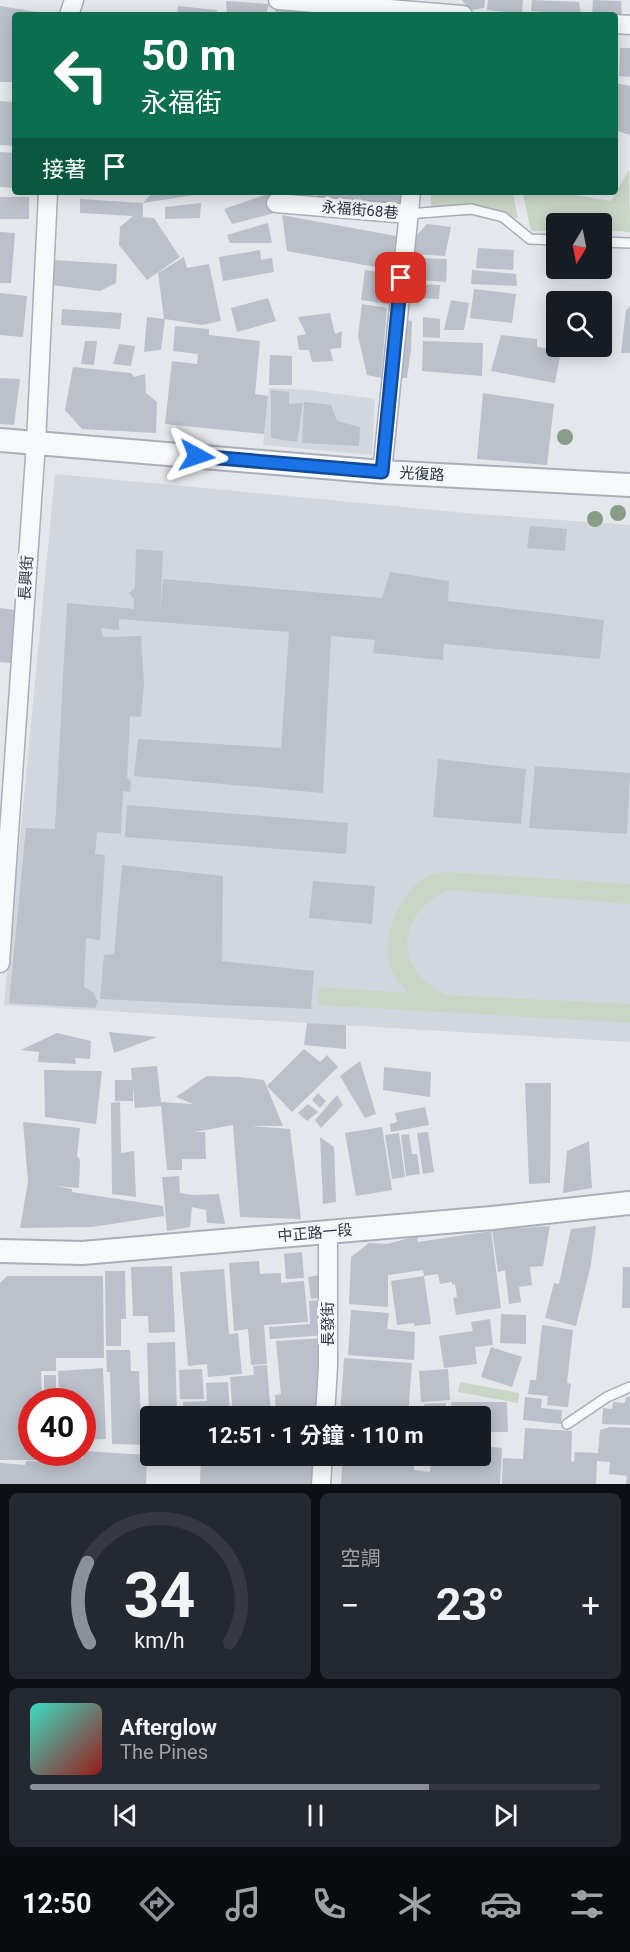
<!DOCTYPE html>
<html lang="zh-TW">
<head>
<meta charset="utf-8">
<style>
  body { margin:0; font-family:Roboto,"Noto Sans TC",sans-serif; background:#242831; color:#f1f3f6; height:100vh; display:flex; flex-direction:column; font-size:22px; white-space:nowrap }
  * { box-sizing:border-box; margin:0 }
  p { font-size:20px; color:#9ea1a6 }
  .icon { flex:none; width:33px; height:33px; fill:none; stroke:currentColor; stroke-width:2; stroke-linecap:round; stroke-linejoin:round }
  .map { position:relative; height:1484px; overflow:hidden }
  .details { display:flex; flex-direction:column; gap:9px; padding:9px; background:#0d0f14; flex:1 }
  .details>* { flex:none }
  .hud { position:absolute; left:12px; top:12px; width:606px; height:183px; border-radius:6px; box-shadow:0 3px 15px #0003; background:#0b6e4f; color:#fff; overflow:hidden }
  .needle { width:39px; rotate:190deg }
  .controls { position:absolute; left:546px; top:213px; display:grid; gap:12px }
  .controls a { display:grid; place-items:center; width:66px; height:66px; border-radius:6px; background:#171b24; box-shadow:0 3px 15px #0003; font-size:30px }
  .speed { position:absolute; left:18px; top:1388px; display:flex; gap:12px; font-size:30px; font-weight:700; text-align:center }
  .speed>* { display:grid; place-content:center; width:78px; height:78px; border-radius:50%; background:#171b24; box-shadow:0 3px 15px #0003; line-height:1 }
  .speed .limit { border:9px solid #d22; background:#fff; color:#111 }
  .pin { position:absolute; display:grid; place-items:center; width:51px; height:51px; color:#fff; margin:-26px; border-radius:12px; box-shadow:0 3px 9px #0006 }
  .me { position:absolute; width:66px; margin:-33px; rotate:95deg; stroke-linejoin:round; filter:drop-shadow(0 0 4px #0008) }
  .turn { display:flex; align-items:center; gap:21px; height:126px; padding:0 30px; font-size:27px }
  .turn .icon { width:78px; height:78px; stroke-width:2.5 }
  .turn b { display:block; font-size:42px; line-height:51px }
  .then { display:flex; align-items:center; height:57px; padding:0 30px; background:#0003; gap:12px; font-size:22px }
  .big { font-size:45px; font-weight:700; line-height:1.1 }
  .details .card { flex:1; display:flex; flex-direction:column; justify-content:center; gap:9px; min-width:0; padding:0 21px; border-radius:9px; background:#242831 }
  .details .dial { align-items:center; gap:0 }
  .dial svg { height:156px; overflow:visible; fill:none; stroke:#363941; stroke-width:7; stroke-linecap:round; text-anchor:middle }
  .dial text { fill:#f1f3f6; stroke:none }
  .song { display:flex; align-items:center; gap:18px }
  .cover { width:72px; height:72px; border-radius:9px; background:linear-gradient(135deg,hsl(170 70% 55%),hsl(0 70% 35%)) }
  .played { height:6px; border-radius:3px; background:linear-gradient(90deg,#8c9099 70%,#363941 70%) }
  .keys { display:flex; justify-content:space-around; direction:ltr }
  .heat { display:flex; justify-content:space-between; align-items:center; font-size:33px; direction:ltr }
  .details .tiles { flex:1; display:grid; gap:9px; grid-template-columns:1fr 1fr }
  .card:last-child { grid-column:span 2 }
  .trip { position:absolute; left:140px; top:1406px; width:351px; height:60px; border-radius:6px; background:#171b24; box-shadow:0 3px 15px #0003; font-weight:700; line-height:60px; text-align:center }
  .menu { display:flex; height:96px; justify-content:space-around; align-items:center; background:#090b0e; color:#9ea1a6 }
  .menu .icon { width:42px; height:42px }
  .menu .current { color:#8c9099 }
  .menu b { font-size:27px; color:#f1f3f6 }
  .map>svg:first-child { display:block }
  .built { fill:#d2d6de }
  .green { fill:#c9d6c5 }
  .building { fill:#bbc0ca }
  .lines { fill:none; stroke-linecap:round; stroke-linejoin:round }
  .service-casing { stroke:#a9aeb7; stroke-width:12 }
  .minor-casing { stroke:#a9aeb7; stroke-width:21 }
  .tertiary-casing { stroke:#a9aeb7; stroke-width:26 }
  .service { stroke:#f7f8fa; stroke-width:9 }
  .minor { stroke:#f7f8fa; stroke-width:18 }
  .tertiary { stroke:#f7f8fa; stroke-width:22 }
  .tree { fill:#899d89 }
  .route-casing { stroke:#114b97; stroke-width:15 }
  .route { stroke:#1a73e8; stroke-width:10 }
  .labels { text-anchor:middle; stroke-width:6; stroke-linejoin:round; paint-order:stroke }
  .street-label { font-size:15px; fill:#2b3445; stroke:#f4f6f9 }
</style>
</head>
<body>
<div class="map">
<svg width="630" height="1484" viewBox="0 0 630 1484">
  <rect width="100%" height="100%" fill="#e4e7ec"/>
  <!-- built -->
  <path class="built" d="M269 388 308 390 375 399 372 455 263 445Z
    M55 474 477 514 630 525V1042L4 1005Z"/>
  <!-- green -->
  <path class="green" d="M629 170 630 232 602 230V224H556V231H531L523 194 557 192 611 201Z
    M431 192H508L513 195 518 218 431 214Z
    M445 872 630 884V904L448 890C395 915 393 969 446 995L630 1004V1023L318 1005 319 987 408 993C404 987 397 982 394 975 377 947 396 896 423 879 429 875 438 874 445 872Z
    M460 1382 519 1393 518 1403 458 1392Z"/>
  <!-- building -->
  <path class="building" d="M462 0H485L484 8 470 10Z
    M488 0H523L522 14 487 10Z
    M532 0 579 2 581 15 531 11Z
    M593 0 621 1 622 18H615V15H592Z
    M226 1 269 4 266 15H227Z
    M0 6 49 14 15 15V82H0Z
    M178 6 217 10V15H177Z
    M275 6 341 11 340 15H275Z
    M620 48H630V77L619 76Z
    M615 83 630 86V135L615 130Z
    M0 101 15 102V146L0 145Z
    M0 152 15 153V188L0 187Z
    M153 192H200V194L143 203Z
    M275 192H307V201L275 198Z
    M317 192H406L405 208 317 199Z
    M268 194 275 213 232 224 224 209Z
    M0 197H29V219H0Z
    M80 199 143 203V217L154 218 180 257 147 280 119 245 120 227 133 216 80 213Z
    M201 203 200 218 165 219V207Z
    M282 215 401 237 398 271 287 251Z
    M268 223 272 243H230L227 235Z
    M427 224 451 227 445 256 415 254 416 236Z
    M0 232 15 233 11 283H0Z
    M478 248 514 250 513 270 476 268Z
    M260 250 261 260 272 258 274 272 223 281 219 257Z
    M184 257 187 268 209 264 221 321 202 325 165 319 161 350 144 352 147 317 164 319 158 273Z
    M418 258 447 259 446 282 417 280Z
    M52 260 117 264 116 283 100 291 51 285Z
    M365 270 400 275 395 305 361 300Z
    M472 270 516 274 517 286 471 284Z
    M416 284 440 285 439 299 415 298Z
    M474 289 516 294 512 323 470 318Z
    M0 293 27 296 23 337 0 335Z
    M268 298 276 321 237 332 231 308Z
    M451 300 469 303 464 330H444Z
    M362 304 387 308 381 378 367 375 358 336Z
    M630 307V353H621L626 310Z
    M62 309 122 313 120 329 61 325Z
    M330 313 335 334 342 331 341 348 330 349 333 361 312 362 309 350H299L297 336 306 334 298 317Z
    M423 317 440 319V338L423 337Z
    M400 319 412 321 411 350 407 378H396Z
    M175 326 209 329V335L260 341 255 394 268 396 264 434 165 424 172 361 197 364 198 354 173 351Z
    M501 335 537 339V347L561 351 555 383 491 371Z
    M85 341H97L94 365 81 364Z
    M423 341 483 343 482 376 422 371Z
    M119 344 135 346 131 366 113 364Z
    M270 355 292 356V385H269Z
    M73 367 131 373 134 377 145 374 146 393 157 402 156 433 82 429 65 410Z
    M0 378 20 379 14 425 0 424Z
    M271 390 289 392V404L303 403 297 442 271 438Z
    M483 393 554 404 547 465 477 459Z
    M304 402 331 405 337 421 360 427 359 446 302 443Z
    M530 526 567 529 565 551 527 548Z
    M136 549 163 551 160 616 163 579 382 598 390 572 449 581 448 601 604 620 600 659 444 644 443 660 373 653 375 640 331 636 323 793 134 776 138 739 281 748 289 632 119 619V630L101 628 103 637 141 636 144 684 141 717 130 716 127 777 131 782 130 792 123 791 121 834 97 832 95 854 105 855 100 940 86 938 84 987 93 992 98 1002 95 1008 9 1003 26 828 55 829 67 603 134 609V599L129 593 135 588Z
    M0 608 23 611 20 664 0 662Z
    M438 759 526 769 521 824 433 817Z
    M535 766 630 773 627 834 529 828Z
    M127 805 348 823 346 854 125 837Z
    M122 865 223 876 222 961 314 971 311 1009 100 999 104 955 114 954Z
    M313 881 375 886 372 924 309 918Z
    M307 1023 346 1025V1049L304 1045Z
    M109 1032 157 1037 114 1053Z
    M57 1033 91 1041 90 1059 75 1058 76 1064 38 1062 39 1052 21 1050Z
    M304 1049 320 1062 327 1055 338 1067 292 1112 267 1086Z
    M360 1061 376 1114 365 1118 340 1076Z
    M157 1066 161 1102 193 1104 176 1097 207 1076 238 1077 264 1080 283 1126H250L290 1129 301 1219 240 1217 233 1125 194 1132H205L206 1159H182V1170H167L161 1106 135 1108 133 1086V1101H115V1080H132L131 1068Z
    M384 1067 431 1072 430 1097 383 1090Z
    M44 1070 102 1071 96 1124 45 1117Z
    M525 1083H551L550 1183 529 1184Z
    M318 1093 326 1101 320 1108 312 1100Z
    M337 1095 343 1105 321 1128 315 1120Z
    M120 1102 121 1153 134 1151 136 1197 112 1194 111 1103Z
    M308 1104 318 1112 307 1121 298 1113Z
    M425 1107 429 1125 391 1132 390 1124 397 1122 395 1113Z
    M23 1122 80 1128 77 1156 80 1160 79 1188 55 1186 72 1189V1192L163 1206 164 1216 92 1227 20 1228 28 1182Z
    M382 1127 392 1190 356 1196 345 1133Z
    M428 1132 434 1172 423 1174 417 1133Z
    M399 1133 405 1177 392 1179 385 1135Z
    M409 1134 412 1154H417L420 1174 406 1176 401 1135Z
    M320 1137 334 1147 336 1202 323 1204Z
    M589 1141 592 1188 563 1193 567 1151Z
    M179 1176 180 1193 193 1195 219 1194 225 1224 207 1223 206 1210 192 1207 190 1227 167 1231 162 1177Z
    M550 1226 543 1266 530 1267 532 1285 519 1287 521 1302 509 1304 505 1270 498 1272 492 1230Z
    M596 1226 591 1264 576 1326 545 1318 554 1283 559 1284 571 1229Z
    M491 1231 501 1308 456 1315 453 1298 457 1297 455 1284 452 1285V1282L440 1284 438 1274 424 1276 431 1324 414 1326V1323L397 1325 391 1281 424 1276 423 1270 388 1275V1307L349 1304 351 1257 369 1243 387 1244 417 1236 418 1242Z
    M302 1252 304 1278 286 1279 284 1254Z
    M259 1261 260 1274 281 1273V1283L304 1281 308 1322 264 1325 267 1364 251 1365 248 1329 234 1331 229 1263Z
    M172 1266 175 1332 149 1333 148 1316H133L131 1267Z
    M623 1267H630V1308H622Z
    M224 1269 229 1334 238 1333 242 1374 208 1377 207 1364 188 1366 180 1272Z
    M105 1271H125L126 1319H121V1346H106Z
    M319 1275 323 1297 311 1299 308 1277Z
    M7 1276H103L104 1358H56V1371H41L42 1401H32V1452H39V1460H0V1283Z
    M324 1300 326 1335 270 1339 269 1327 310 1324 309 1301Z
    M351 1310 389 1313 387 1329 415 1332 414 1360 348 1355Z
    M501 1314 526 1315V1344L500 1343Z
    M490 1319 493 1345 475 1347 477 1364 444 1368 439 1336 473 1331 471 1322Z
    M542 1325 573 1330 567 1383 571 1384 568 1407 547 1405 548 1396 528 1394 530 1380H536Z
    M325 1338 318 1416H276L275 1395 281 1394 276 1341Z
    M175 1342 177 1416H149L147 1343Z
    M491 1347 522 1357 512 1387 481 1377Z
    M106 1350H130L131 1371H139L141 1421H150V1445L112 1444 110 1372H107Z
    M344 1358 412 1363 408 1416H340Z
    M267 1365 271 1416H233L230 1377 254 1375 253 1366Z
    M103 1368 106 1439 82 1440V1401H59L58 1371Z
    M202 1369 204 1399H180L179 1370Z
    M448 1369 450 1400 421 1402 419 1371Z
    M44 1375H56V1401H44Z
    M228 1382 230 1416H184L183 1402 207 1401 206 1383Z
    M525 1397 542 1399 541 1408 562 1410 561 1424 523 1420Z
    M626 1397H630V1425L602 1424 603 1408 612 1409 613 1402 625 1403Z
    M451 1402H507L508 1432H480V1416H452Z
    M446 1403V1416H424V1404Z
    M610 1427 630 1428V1484H626L627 1476 609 1474 610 1462 597 1461 596 1484H502L503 1458 523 1459 525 1428 572 1431 571 1461 574 1462 575 1452 598 1453 600 1430Z
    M480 1446 502 1448 500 1484H341L343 1455H427V1463L414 1462V1470L430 1472 431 1455H480Z
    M84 1451 147 1455 146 1484H0V1463L25 1465 26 1461 67 1463V1457L83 1458Z
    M201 1455H316L315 1484H200Z"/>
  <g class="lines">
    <defs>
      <path id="service" d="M408 214 471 209 503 217 530 239 556 240
        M602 242 630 243
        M567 1424 607 1397 630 1387"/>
      <path id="minor" d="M278 0 463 15
        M69 15 74 0
        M615 24 630 25
        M276 203 408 214
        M382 472 411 192
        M0 963 36 443 48 192
        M325 1416 328 1366V1232
        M321 1484 323 1455"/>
      <path id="tertiary" d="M0 440 382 472 630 485
        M0 1251 82 1253 492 1218 630 1203"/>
    </defs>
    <!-- service casing -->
    <use href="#service" class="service-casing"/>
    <!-- minor casing -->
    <use href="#minor" class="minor-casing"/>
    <!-- tertiary casing -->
    <use href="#tertiary" class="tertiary-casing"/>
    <!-- service -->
    <use href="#service" class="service"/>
    <!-- minor -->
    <use href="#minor" class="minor"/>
    <!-- tertiary -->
    <use href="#tertiary" class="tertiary"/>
  </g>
  <!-- trees -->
  <g class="tree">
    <circle cx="565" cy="437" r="8"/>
    <circle cx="618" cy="513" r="8"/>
    <circle cx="595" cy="519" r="8"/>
  </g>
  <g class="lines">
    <defs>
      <path id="route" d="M197 456 382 472 401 278"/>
    </defs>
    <!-- route casing -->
    <use href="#route" class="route-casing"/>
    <!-- route -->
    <use href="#route" class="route"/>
  </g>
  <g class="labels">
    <!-- street labels -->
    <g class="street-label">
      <text transform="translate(360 210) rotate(5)" y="5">永福街68巷</text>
      <text transform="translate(422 474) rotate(3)" y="5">光復路</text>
      <text transform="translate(26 578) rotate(-86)" y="5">長興街</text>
      <text transform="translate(315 1233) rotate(-5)" y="5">中正路一段</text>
      <text transform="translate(328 1324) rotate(-90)" y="5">長發街</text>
    </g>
  </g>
</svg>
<div class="controls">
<a><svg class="needle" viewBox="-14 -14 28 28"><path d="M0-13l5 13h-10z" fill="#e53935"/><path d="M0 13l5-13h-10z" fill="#9ea1a6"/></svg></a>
<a><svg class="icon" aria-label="search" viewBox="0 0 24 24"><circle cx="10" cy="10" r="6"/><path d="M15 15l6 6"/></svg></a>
</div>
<div class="speed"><div class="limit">40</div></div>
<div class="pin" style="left:401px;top:278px;background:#d93025"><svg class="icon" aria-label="arrive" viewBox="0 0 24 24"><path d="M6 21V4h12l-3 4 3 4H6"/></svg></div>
<svg class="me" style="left:197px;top:456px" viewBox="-20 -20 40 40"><path d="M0-17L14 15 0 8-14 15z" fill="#1a73e8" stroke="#fff" stroke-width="4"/></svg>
<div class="trip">12:51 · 1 分鐘 · 110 m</div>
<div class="hud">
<div class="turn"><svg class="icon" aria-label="left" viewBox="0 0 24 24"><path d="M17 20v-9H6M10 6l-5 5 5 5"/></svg><div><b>50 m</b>永福街</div></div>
<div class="then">接著<svg class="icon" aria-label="arrive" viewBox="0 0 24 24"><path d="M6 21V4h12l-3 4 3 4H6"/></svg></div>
</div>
</div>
<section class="details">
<div class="tiles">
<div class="card dial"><svg viewBox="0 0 100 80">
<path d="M14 69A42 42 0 1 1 86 69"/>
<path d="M14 69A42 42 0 0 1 13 28" stroke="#8c9099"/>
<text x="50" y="56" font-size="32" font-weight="700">34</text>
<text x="50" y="72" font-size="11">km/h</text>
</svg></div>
<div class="card"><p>空調</p>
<div class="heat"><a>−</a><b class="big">23°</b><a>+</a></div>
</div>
<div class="card">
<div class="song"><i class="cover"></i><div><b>Afterglow</b><p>The Pines</p></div></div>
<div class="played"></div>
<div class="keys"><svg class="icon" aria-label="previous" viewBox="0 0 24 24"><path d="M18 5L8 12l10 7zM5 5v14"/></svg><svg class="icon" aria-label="pause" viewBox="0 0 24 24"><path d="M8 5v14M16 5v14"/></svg><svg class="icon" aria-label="next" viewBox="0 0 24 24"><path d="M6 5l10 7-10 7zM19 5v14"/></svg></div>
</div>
</div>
</section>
<nav class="menu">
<b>12:50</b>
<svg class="icon current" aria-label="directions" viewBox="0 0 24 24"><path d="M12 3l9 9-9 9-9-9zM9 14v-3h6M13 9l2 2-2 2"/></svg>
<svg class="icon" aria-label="music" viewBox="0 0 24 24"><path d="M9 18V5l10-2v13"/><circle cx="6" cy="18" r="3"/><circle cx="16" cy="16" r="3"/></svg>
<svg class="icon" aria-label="phone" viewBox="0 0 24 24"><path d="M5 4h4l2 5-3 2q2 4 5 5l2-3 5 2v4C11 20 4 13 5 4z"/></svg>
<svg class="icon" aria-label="climate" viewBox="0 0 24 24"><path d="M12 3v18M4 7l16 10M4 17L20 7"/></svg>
<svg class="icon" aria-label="car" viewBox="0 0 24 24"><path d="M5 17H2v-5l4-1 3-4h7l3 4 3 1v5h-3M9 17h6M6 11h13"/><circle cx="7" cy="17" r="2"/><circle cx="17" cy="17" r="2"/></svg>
<svg class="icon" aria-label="filters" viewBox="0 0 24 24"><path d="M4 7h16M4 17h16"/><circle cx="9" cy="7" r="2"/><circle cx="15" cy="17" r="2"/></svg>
</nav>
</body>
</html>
